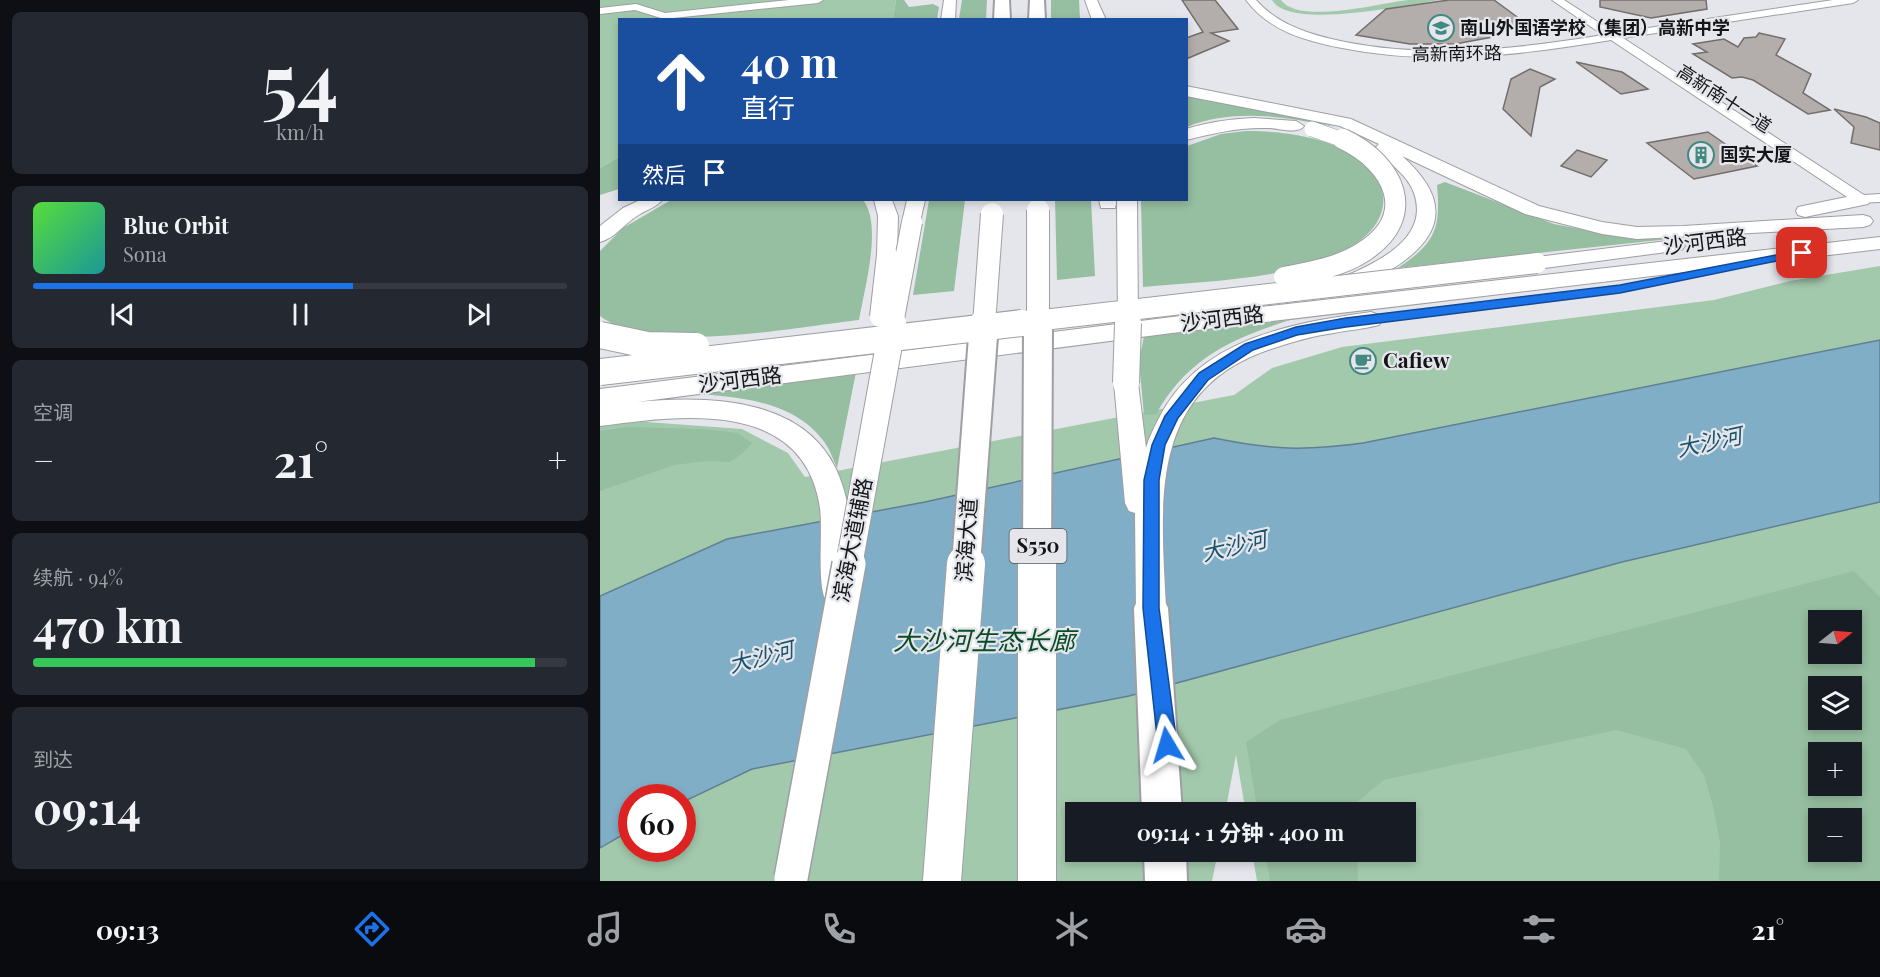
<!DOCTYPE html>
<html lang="zh">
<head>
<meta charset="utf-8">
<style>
  body { margin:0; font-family:"Playfair Display","Noto Sans SC",serif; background:#242831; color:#f1f3f6; height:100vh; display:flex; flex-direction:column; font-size:22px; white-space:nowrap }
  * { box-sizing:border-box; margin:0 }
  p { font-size:20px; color:#9ea1a6 }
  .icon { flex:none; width:33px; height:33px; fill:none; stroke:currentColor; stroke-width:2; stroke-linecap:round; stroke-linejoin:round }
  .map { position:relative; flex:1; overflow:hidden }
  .side { display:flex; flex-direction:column; gap:12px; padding:12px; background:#0d0f14; width:600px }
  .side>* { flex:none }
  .hud { position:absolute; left:18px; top:18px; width:570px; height:183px; border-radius:0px; box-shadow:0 3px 9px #0003; background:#1a4fa0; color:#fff; overflow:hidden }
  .needle { width:39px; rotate:73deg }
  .controls { position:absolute; left:1208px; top:610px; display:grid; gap:12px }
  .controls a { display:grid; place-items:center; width:54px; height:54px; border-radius:0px; background:#171b24; box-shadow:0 3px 9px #0003; font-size:30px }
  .speed { position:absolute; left:18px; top:784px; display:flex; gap:12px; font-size:30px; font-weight:700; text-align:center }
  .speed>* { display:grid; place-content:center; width:78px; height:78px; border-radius:50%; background:#171b24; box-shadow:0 3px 9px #0003; line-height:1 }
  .speed .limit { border:9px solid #d22; background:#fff; color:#111 }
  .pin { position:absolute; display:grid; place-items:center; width:51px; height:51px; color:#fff; margin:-26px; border-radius:12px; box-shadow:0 3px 9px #0006 }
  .me { position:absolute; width:66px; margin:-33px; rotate:353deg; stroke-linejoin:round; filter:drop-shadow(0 0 4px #0008) }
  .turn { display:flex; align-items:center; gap:21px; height:126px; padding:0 24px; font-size:27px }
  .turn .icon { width:78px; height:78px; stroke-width:2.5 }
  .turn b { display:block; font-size:42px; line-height:51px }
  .then { display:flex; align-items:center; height:57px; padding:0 24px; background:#0003; gap:12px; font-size:22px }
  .big { font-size:45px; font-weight:700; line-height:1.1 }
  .side .widget { flex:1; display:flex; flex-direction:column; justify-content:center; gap:9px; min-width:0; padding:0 21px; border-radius:9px; background:#242831 }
  .side .dial { align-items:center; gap:0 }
  .dial b { font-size:78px; line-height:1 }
  .song { display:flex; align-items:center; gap:18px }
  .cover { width:72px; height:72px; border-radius:9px; background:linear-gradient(135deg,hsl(110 70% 55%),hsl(180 70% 35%)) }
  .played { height:6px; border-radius:3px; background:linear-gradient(90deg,#1a73e8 60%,#363941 60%) }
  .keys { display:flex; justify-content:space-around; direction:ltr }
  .heat { display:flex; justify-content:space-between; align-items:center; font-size:33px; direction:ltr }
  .charge { height:9px; border-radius:4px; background:linear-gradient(90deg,#34c759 94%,#363941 0) }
  .trip { position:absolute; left:465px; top:802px; width:351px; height:60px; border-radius:0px; background:#171b24; box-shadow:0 3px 9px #0003; font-weight:700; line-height:60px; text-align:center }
  .menu { display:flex; height:96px; justify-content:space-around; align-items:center; background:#090b0e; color:#9ea1a6 }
  .menu .icon { width:42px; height:42px }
  .menu .current { color:#1a73e8 }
  .menu b { font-size:27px; color:#f1f3f6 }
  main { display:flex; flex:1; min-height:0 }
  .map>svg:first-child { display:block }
  .green { fill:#a3c9ac; fill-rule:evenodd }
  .forest { fill:#96bea0; fill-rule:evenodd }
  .water { fill:#81aec7; stroke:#608092; stroke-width:1.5 }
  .building { fill:#b3adab; stroke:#746e6d; stroke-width:1.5 }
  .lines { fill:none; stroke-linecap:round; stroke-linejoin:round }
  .minor-casing { stroke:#9e9fa4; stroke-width:2 }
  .major-casing { stroke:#9e9fa4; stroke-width:2 }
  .highway-casing { stroke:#9e9fa4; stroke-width:4 }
  .minor { fill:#fff; fill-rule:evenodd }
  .major { fill:#fff; fill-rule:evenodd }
  .highway { fill:#fff; fill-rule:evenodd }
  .major-bridge-far3-casing { stroke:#9e9fa4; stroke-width:16; stroke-linecap:butt }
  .major-bridge-far2-casing { stroke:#9e9fa4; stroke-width:22; stroke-linecap:butt }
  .major-bridge-far1-casing { stroke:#9e9fa4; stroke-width:28; stroke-linecap:butt }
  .major-bridge-casing { stroke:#9e9fa4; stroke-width:36; stroke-linecap:butt }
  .highway-bridge-far2-casing { stroke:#9e9fa4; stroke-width:24; stroke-linecap:butt }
  .highway-bridge-far1-casing { stroke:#9e9fa4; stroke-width:32; stroke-linecap:butt }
  .highway-bridge-casing { stroke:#9e9fa4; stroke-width:40; stroke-linecap:butt }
  .major-bridge-far3 { stroke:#fff; stroke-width:15 }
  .major-bridge-far2 { stroke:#fff; stroke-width:20 }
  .major-bridge-far1 { stroke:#fff; stroke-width:26 }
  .major-bridge { stroke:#fff; stroke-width:33 }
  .highway-bridge-far2 { stroke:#fff; stroke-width:22 }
  .highway-bridge-far1 { stroke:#fff; stroke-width:28 }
  .highway-bridge { stroke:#fff; stroke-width:38 }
  .route { fill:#1a73e8; stroke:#114b97; stroke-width:1.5 }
  .labels { text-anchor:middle; stroke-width:4.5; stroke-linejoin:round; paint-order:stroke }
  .far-poi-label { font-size:18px; font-weight:bold; fill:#141517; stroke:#e5e6eb; text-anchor:start }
  .far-street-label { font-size:18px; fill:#141517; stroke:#e5e6eb }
  .shield { fill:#e5e6eb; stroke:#535457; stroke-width:1.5 }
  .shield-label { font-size:20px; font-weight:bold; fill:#141517 }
  .street-label { font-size:21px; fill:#141517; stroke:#e5e6eb }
  .poi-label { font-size:21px; font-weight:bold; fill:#141517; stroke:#e5e6eb; text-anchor:start }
  .water-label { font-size:22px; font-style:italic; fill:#1b526d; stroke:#e5e6eb }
  .near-park-label { font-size:26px; font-style:italic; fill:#094c26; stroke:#e5e6eb }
</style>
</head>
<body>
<main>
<section class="side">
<div class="widget dial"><b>54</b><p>km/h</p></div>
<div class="widget">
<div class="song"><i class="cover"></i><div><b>Blue Orbit</b><p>Sona</p></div></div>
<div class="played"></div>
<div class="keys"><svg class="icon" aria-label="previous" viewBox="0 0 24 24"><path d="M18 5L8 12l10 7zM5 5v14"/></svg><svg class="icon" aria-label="pause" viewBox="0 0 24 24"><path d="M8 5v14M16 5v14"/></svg><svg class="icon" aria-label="next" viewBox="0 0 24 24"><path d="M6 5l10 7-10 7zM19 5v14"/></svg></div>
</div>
<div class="widget"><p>空调</p>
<div class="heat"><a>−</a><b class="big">21°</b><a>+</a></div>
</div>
<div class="widget"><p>续航 · 94%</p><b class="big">470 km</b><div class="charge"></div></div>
<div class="widget"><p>到达</p><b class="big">09:14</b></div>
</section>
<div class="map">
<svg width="1280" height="881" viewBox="0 0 1280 881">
  <rect width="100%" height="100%" fill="#e5e6eb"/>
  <!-- green -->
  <path class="green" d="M0 0H296L293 19 20 20 19 157 0 168Z
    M672 0H681C698 25 781 3 808 0 819 0 831 0 841 0 810 4 689 31 672 0Z
    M1280 266V881H657L652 852H806V813H646L636 755 625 813H476V852H618L612 881H0V848L31 830 32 849H82L83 802 152 769 127 539 0 596V425L33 421 142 429 188 453 205 477 634 395 672 368 742 347 1114 300 1190 281ZM1218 621H1251V654H1218ZM1218 687H1251V720H1218ZM1218 753H1251V786H1218ZM1218 819H1251V852H1218Z"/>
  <!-- forest -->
  <path class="forest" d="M296 0H304L309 7 333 4 339 7 337 19H293Z
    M362 0H387L386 19H359Z
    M451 0H479L480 19H451Z
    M587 96 704 118 735 127C688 117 633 108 587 127Z
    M646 131C688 130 790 144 783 205 780 227 762 241 744 251 691 280 603 281 543 287L541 200H586L587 146 621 134Z
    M19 157V189L0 195V168Z
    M845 182 954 224 1025 238 1069 239 798 268C835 243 841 230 837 185Z
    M71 200H263C283 225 264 290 259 320 196 327 51 356 0 316V251L23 228Z
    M329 200H365L354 291 313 295Z
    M455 200H491L495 276 457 280Z
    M690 320C631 339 588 358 556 414L544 415 539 362 544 336Z
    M256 372 237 468C233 459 229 447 222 439 190 399 135 397 88 393Z
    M28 427 103 429 138 433 152 443 143 453 130 462 107 461 74 465 0 491V431Z
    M1254 571 1280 597V881H1119L1120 843 1113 806 1104 775 1086 749 1016 730 784 780 756 803V813H658L646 742 680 720ZM1218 621H1251V654H1218ZM1218 687H1251V720H1218ZM1218 753H1251V786H1218ZM1218 819H1251V852H1218Z
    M665 852H757L758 881H670Z"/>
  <!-- water -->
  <path class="water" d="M1280 340V502L1022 562 529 696 152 769 83 802 82 798H32L31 830 0 848V596L127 539 325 502 614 438C672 450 705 451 763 443Z"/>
  <!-- building -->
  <path class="building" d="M582 0H615L638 29 611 33 629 41 586 59V38L603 32Z
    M849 0H894L924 22 893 37 855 44H810L756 35 786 9Z
    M1000 0H1106L1107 9 1051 18 1000 7Z
    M1159 33 1185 39 1176 55 1211 74 1203 93 1230 110 1208 114 1153 80 1142 77 1132 78 1093 54 1107 52 1093 44 1124 39 1138 47 1144 38 1156 37Z
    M976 62 1022 72 1048 89 1021 94Z
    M930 69 955 79 940 87 931 136 903 109 911 79Z
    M1234 109 1266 117 1280 123V150L1251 143 1254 127Z
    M1108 132 1157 166 1094 179 1047 143Z
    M977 150 1007 160 991 177 961 166Z"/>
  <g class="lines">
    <defs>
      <path id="minor" d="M189 0H223L218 3 64 19 35 10 0 14V8L36 4 65 13Z
        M646 0H656C679 26 712 35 745 42 832 59 917 49 1003 35L952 0H964L1015 33 1233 0H1258L1253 3 1023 38 1264 195 1280 194V202L1256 203 1011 40C921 55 833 66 742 48 706 41 669 31 646 0Z"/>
      <path id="major" d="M344 0H356L355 20H341Z
        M485 0H497L506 20H492Z
        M586 86 751 119 939 206 1002 222 1037 227 1083 226 1263 215 1270 217 1273 221 1270 225 1263 227 1037 239 1002 234 925 214 802 156C856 204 841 241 784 274 770 282 752 294 737 290L733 285 737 280C771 265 831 241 814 193 808 176 791 164 778 152L775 148 779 144 740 126 586 96Z
        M654 118 696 121 704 126C697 135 679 128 668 128 639 127 614 133 586 140V129C609 122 631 119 654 118Z
        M1261 194 1268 196 1270 200 1268 204 1205 217 1198 215 1196 211 1198 207Z
        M40 200H62C56 208 45 210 37 216 24 224 15 238 0 242V226L23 208Z
        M274 200H292L298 216 297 255 294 259 287 261 280 259 277 255 278 216Z
        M307 200H325L319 226H305L302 222Z
        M499 200H517L515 208H501Z
        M1280 237V249L572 333 37 402C112 395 214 397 242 484 253 517 252 554 251 589L247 599 236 603 225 599C217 580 223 532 220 508 204 398 81 415 0 426V389L572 317Z
        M1075 240 1082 242 1085 246 1082 250 937 269 930 268 927 263 930 258 937 257Z
        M771 312 779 315 782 320 779 325C764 329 749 330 734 333 712 336 692 342 671 349 547 390 561 503 566 608L562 618 551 622 540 618 536 608 535 513 529 511 525 503 514 383 518 377 526 374 534 377 538 383 546 448C549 437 554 428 559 418 599 339 691 323 771 312Z"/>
      <path id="highway" d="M395 0H409L410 20H394Z
        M430 0H444L445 20H429Z
        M551 592 563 597 568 608 582 813H542L534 608 539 597Z
        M544 852H586L587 881H545Z"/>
    </defs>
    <!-- minor casing -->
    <use href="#minor" class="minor-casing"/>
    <!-- major casing -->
    <use href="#major" class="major-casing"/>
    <!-- highway casing -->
    <use href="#highway" class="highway-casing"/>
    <!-- minor -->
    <use href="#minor" class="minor"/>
    <!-- major -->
    <use href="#major" class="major"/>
    <!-- highway -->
    <use href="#highway" class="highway"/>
    <defs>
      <path id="major-bridge-far3" d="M712 129 746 141"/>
      <path id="major-bridge-far2" d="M527 200 528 324
        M684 277C711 272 740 267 763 252 820 216 794 163 743 139
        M280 317 287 255
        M293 324 312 222
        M409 324 937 263"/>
      <path id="major-bridge-far1" d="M0 335 47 345 96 346
        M0 372 422 323
        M526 383 528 323
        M249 565 293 323"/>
      <path id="major-bridge" d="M191 878 249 564"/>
      <path id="highway-bridge-far2" d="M384 324 392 214
        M438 324V210"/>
      <path id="highway-bridge-far1" d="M366 565 384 323
        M437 565 438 323"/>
      <path id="highway-bridge" d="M342 881 366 564
        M437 881V564"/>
    </defs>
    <!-- major-bridge-far3 casing -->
    <use href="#major-bridge-far3" class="major-bridge-far3-casing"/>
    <!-- major-bridge-far2 casing -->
    <use href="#major-bridge-far2" class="major-bridge-far2-casing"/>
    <!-- major-bridge-far1 casing -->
    <use href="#major-bridge-far1" class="major-bridge-far1-casing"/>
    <!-- major-bridge casing -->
    <use href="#major-bridge" class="major-bridge-casing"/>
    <!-- highway-bridge-far2 casing -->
    <use href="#highway-bridge-far2" class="highway-bridge-far2-casing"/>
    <!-- highway-bridge-far1 casing -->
    <use href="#highway-bridge-far1" class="highway-bridge-far1-casing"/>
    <!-- highway-bridge casing -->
    <use href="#highway-bridge" class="highway-bridge-casing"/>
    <!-- major-bridge-far3 -->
    <use href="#major-bridge-far3" class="major-bridge-far3"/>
    <!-- major-bridge-far2 -->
    <use href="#major-bridge-far2" class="major-bridge-far2"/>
    <!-- major-bridge-far1 -->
    <use href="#major-bridge-far1" class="major-bridge-far1"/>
    <!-- major-bridge -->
    <use href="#major-bridge" class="major-bridge"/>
    <!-- highway-bridge-far2 -->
    <use href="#highway-bridge-far2" class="highway-bridge-far2"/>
    <!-- highway-bridge-far1 -->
    <use href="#highway-bridge-far1" class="highway-bridge-far1"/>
    <!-- highway-bridge -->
    <use href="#highway-bridge" class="highway-bridge"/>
  </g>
  <!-- route -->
  <path class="route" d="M1202 250 1208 253 1206 255 1020 293 746 327 697 335 653 350 608 380 578 418 565 445 559 480V608L577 745 574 751 567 754 561 751 558 745 543 608 544 480 552 445 565 416 599 373 645 344 696 327 746 318 1020 285Z"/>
  <!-- icons -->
  <defs>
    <symbol id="school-ring" viewBox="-11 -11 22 22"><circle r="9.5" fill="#e5e6eb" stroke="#428982" stroke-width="1.5"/><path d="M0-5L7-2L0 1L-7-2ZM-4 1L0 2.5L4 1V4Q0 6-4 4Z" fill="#428982"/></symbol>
    <symbol id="building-ring" viewBox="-11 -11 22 22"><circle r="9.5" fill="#e5e6eb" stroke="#428982" stroke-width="1.5"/><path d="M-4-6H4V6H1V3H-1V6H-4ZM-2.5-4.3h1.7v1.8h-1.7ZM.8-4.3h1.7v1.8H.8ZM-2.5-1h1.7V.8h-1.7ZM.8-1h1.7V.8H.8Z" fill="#428982"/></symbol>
    <symbol id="cafe-ring" viewBox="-11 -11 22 22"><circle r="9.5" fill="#e5e6eb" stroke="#428982" stroke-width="1.5"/><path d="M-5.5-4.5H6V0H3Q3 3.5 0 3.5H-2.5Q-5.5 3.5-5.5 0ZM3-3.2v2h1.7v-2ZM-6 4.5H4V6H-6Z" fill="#428982"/></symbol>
  </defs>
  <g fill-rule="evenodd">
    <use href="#school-ring" x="826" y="13" width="30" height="30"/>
    <use href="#building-ring" x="1086" y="140" width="30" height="30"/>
    <use href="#cafe-ring" x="748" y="346" width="30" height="30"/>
  </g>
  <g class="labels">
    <!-- far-poi labels -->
    <g class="far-poi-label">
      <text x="860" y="34">南山外国语学校（集团）高新中学</text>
      <text x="1120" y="161">国实大厦</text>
    </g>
    <!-- far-street labels -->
    <g class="far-street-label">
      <text transform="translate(857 54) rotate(-1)" y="6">高新南环路</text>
      <text transform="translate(1124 99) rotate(33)" y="6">高新南十一道</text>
    </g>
    <!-- shield labels -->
    <rect class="shield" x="409.5" y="529" width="57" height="34" rx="4.5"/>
    <g class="shield-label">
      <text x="438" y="553">S550</text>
    </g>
    <!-- street labels -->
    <g class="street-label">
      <text transform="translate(1105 242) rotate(-7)" y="7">沙河西路</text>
      <text transform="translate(622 319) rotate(-7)" y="7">沙河西路</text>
      <text transform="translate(140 380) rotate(-7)" y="7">沙河西路</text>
      <text transform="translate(253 540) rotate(-79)" y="7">滨海大道辅路</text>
      <text transform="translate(367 540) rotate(-86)" y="7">滨海大道</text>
    </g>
    <!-- poi labels -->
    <g class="poi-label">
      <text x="783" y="368">Cafiew</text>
    </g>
    <!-- water labels -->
    <g class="water-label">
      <text transform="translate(1109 442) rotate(-12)" y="8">大沙河</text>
      <text transform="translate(634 546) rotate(-13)" y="8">大沙河</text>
      <text transform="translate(161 657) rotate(-14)" y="8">大沙河</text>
    </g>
    <!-- near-park labels -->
    <g class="near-park-label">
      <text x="384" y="650">大沙河生态长廊</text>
    </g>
  </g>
</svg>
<div class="controls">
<a><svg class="needle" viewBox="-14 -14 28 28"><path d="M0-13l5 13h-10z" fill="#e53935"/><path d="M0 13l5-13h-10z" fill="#9ea1a6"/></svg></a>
<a><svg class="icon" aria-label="layers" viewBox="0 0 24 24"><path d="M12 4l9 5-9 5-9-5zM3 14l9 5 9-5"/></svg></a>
<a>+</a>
<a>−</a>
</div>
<div class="speed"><div class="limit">60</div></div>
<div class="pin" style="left:1202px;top:253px;background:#d93025"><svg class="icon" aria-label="arrive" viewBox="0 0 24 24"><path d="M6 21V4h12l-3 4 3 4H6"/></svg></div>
<svg class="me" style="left:567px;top:745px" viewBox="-20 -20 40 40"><path d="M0-17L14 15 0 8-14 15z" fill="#1a73e8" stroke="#fff" stroke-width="4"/></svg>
<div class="trip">09:14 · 1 分钟 · 400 m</div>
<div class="hud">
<div class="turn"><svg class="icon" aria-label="ahead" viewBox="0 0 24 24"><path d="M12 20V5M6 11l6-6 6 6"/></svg><div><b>40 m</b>直行</div></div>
<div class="then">然后<svg class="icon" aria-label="arrive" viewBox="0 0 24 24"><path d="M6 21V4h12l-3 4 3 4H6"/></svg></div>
</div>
</div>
</main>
<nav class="menu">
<b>09:13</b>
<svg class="icon current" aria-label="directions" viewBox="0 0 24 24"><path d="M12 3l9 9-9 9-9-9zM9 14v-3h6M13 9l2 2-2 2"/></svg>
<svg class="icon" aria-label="music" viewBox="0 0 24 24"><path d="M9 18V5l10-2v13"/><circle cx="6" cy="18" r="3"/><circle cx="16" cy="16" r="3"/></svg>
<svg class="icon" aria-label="phone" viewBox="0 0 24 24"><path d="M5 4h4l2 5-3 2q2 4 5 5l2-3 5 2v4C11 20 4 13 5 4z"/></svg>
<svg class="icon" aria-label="climate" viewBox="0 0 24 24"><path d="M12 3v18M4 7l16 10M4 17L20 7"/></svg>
<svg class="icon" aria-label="car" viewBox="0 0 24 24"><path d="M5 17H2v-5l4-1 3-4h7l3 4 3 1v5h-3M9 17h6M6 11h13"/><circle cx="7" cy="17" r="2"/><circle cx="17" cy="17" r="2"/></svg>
<svg class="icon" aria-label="filters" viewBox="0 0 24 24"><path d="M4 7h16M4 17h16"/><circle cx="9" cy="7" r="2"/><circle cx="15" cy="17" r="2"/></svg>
<b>21°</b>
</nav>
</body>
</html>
